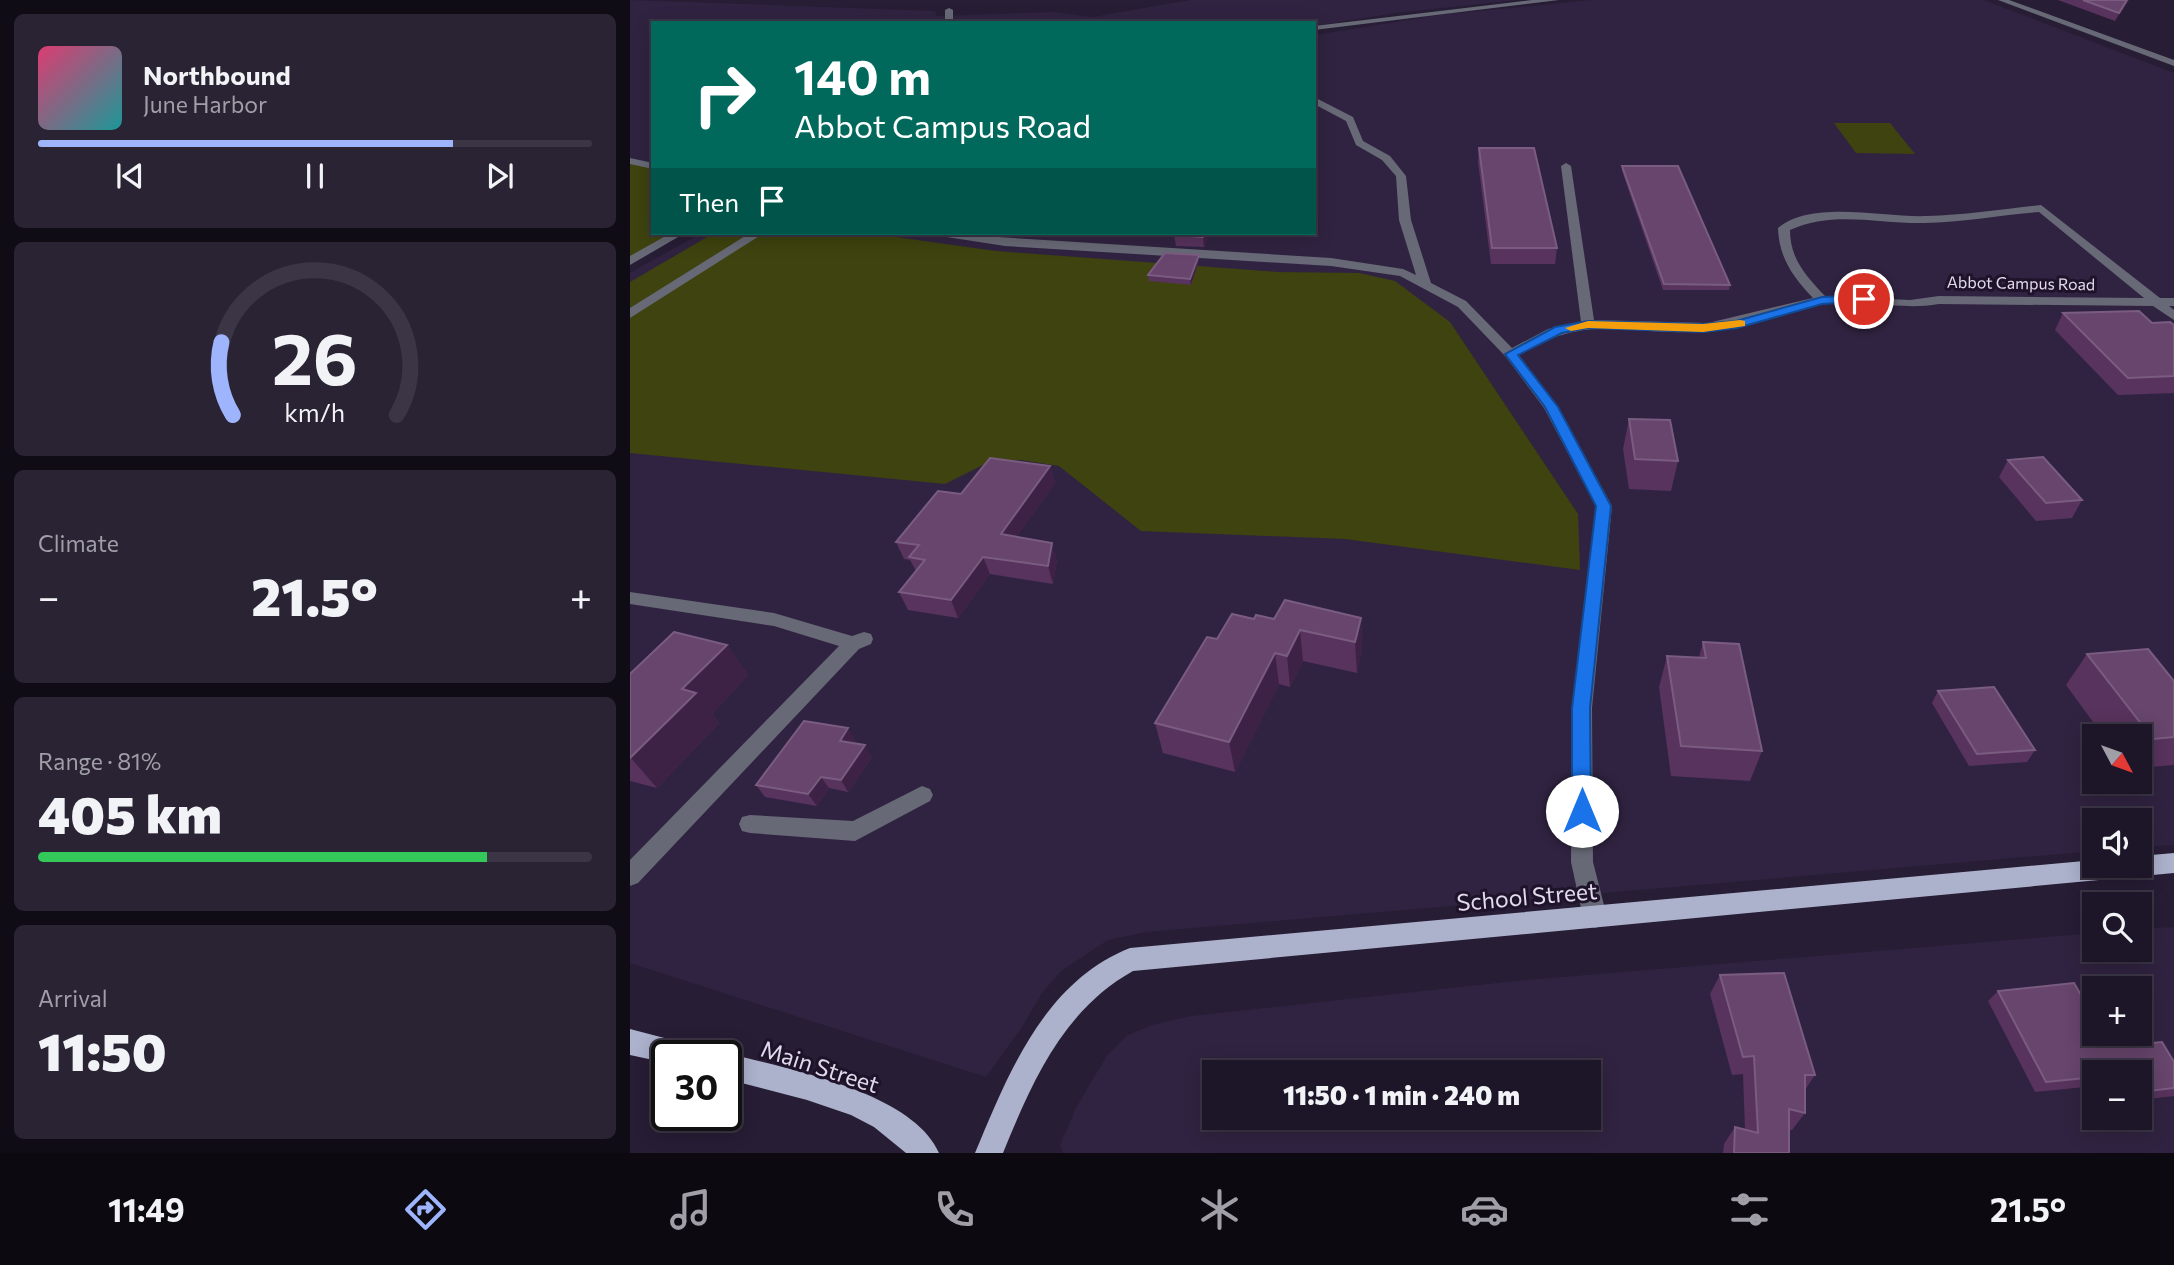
<!DOCTYPE html>
<html lang="en">
<head>
<meta charset="utf-8">
<style>
  body { margin:0; font-family:Commissioner,sans-serif; background:#2a2334; color:#f1f3f6; height:100vh; display:flex; flex-direction:column; font-size:26px; white-space:nowrap }
  * { box-sizing:border-box; margin:0 }
  p { font-size:23px; color:#a09fa8 }
  .icon { flex:none; width:38px; height:38px; fill:none; stroke:currentColor; stroke-width:2; stroke-linecap:round; stroke-linejoin:round }
  .map { position:relative; flex:1; overflow:hidden }
  .drawer { display:flex; flex-direction:column; gap:14px; padding:14px; background:#100c16; width:630px }
  .drawer>* { flex:none }
  .guide { position:absolute; left:21px; top:21px; width:665px; height:214px; border-radius:0px; box-shadow:0 4px 18px #0003,0 0 0 2px #3b3545; background:#00695c; color:#fff; overflow:hidden }
  .needle { width:46px; rotate:131deg }
  .buttons { position:absolute; left:1452px; top:724px; display:grid; gap:14px }
  .buttons a { display:grid; place-items:center; width:70px; height:70px; border-radius:0px; background:#1d1628; box-shadow:0 4px 18px #0003,0 0 0 2px #3b3545; font-size:35px }
  .speed { position:absolute; left:21px; top:1040px; display:flex; gap:14px; font-size:35px; font-weight:700; text-align:center }
  .speed>* { display:grid; place-content:center; width:91px; height:91px; border-radius:50%; background:#1d1628; box-shadow:0 4px 18px #0003,0 0 0 2px #3b3545; line-height:1 }
  .speed .limit { border:4px solid #111; border-radius:10px; background:#fff; color:#111 }
  .pin { position:absolute; display:grid; place-items:center; width:60px; height:60px; color:#fff; margin:-30px; border:4px solid #fff; border-radius:50%; box-shadow:0 2px 7px #0007 }
  .me { position:absolute; width:77px; margin:-38px; rotate:0deg; stroke-linejoin:round; filter:drop-shadow(0 0 5px #0008) }
  .turn { display:flex; align-items:center; gap:24px; height:147px; padding:0 28px; font-size:32px }
  .turn .icon { width:91px; height:91px; stroke-width:2.5 }
  .turn b { display:block; font-size:49px; line-height:60px }
  .then { display:flex; align-items:center; height:66px; padding:0 28px; background:#0003; gap:14px; font-size:26px }
  .big { font-size:52px; font-weight:800; line-height:1.1 }
  .drawer .widget { flex:1; display:flex; flex-direction:column; justify-content:center; gap:10px; min-width:0; padding:0 24px; border-radius:10px; background:#2a2334 }
  .drawer .dial { align-items:center; gap:0 }
  .dial svg { height:182px; overflow:visible; fill:none; stroke:#3b3545; stroke-width:7; stroke-linecap:round; text-anchor:middle }
  .dial text { fill:#f1f3f6; stroke:none }
  .song { display:flex; align-items:center; gap:21px }
  .cover { width:84px; height:84px; border-radius:10px; background:linear-gradient(135deg,hsl(340 70% 55%),hsl(180 70% 35%)) }
  .played { height:7px; border-radius:4px; background:linear-gradient(90deg,#9eb4fd 75%,#3b3545 75%) }
  .keys { display:flex; justify-content:space-around; direction:ltr }
  .heat { display:flex; justify-content:space-between; align-items:center; font-size:38px; direction:ltr }
  .charge { height:10px; border-radius:5px; background:linear-gradient(90deg,#34c759 81%,#3b3545 0) }
  .trip { position:absolute; left:572px; top:1060px; width:399px; height:70px; border-radius:0px; background:#1d1628; box-shadow:0 4px 18px #0003,0 0 0 2px #3b3545; font-weight:800; line-height:70px; text-align:center }
  .tab-bar { display:flex; height:112px; justify-content:space-around; align-items:center; background:#0c0910; color:#a09fa8 }
  .tab-bar .icon { width:49px; height:49px }
  .tab-bar .active { color:#9eb4fd }
  .tab-bar b { font-size:32px; color:#f1f3f6 }
  main { display:flex; flex:1; min-height:0 }
  .map>svg:first-child { display:block }
  .built { fill:#302341; fill-rule:evenodd }
  .green { fill:#3e430f }
  .lines { fill:none; stroke-linecap:round; stroke-linejoin:round }
  .minor { fill:#676976; fill-rule:evenodd }
  .major { fill:#acb1cc; fill-rule:evenodd }
  .wall { fill:#58335d }
  .shaded-wall { fill:#3e2246 }
  .building { fill:#67456c; stroke:#7a5c80; stroke-width:2 }
  .route { fill:#1a73e8; stroke:#114b97; stroke-width:2 }
  .slow { fill:#f59e0b }
  .labels { text-anchor:middle; stroke-width:6; stroke-linejoin:round; paint-order:stroke }
  .far-street-label { font-size:16px; fill:#e1dbeb; stroke:#1e132a }
  .near-street-label { font-size:23px; fill:#e1dbeb; stroke:#1e132a }
</style>
</head>
<body>
<main>
<section class="drawer">
<div class="widget">
<div class="song"><i class="cover"></i><div><b>Northbound</b><p>June Harbor</p></div></div>
<div class="played"></div>
<div class="keys"><svg class="icon" aria-label="previous" viewBox="0 0 24 24"><path d="M18 5L8 12l10 7zM5 5v14"/></svg><svg class="icon" aria-label="pause" viewBox="0 0 24 24"><path d="M8 5v14M16 5v14"/></svg><svg class="icon" aria-label="next" viewBox="0 0 24 24"><path d="M6 5l10 7-10 7zM19 5v14"/></svg></div>
</div>
<div class="widget dial"><svg viewBox="0 0 100 80">
<path d="M14 69A42 42 0 1 1 86 69"/>
<path d="M14 69A42 42 0 0 1 9 37" stroke="#9eb4fd"/>
<text x="50" y="56" font-size="32" font-weight="700">26</text>
<text x="50" y="72" font-size="11">km/h</text>
</svg></div>
<div class="widget"><p>Climate</p>
<div class="heat"><a>−</a><b class="big">21.5°</b><a>+</a></div>
</div>
<div class="widget"><p>Range · 81%</p><b class="big">405 km</b><div class="charge"></div></div>
<div class="widget"><p>Arrival</p><b class="big">11:50</b></div>
</section>
<div class="map">
<svg width="1544" height="1153" viewBox="0 0 1544 1153">
  <rect width="100%" height="100%" fill="#271d35"/>
  <!-- built -->
  <path class="built" d="M0 0 305 11 307 16 424 12 462 17 560 0H887L766 13 684 26V23H23V233L0 255Z
    M961 0H1354L1544 73V845L1510 847V821H1465V851L516 932 478 940 431 971 412 993 392 1027 356 1077 0 963V273L71 233H684V35L810 15ZM1465 737H1510V782H1465Z
    M1544 927V1153H433L430 1145 446 1108 476 1057 498 1035 522 1025 561 1016 886 981 1465 933V950H1510V929ZM1465 989H1510V1034H1465ZM584 1073H959V1118H584ZM1465 1073H1510V1118H1465Z"/>
  <!-- green -->
  <path class="green" d="M1204 123H1260L1285 154 1226 153Z
    M0 161 23 166V233H49L0 261Z
    M84 233H237L366 251 648 272 729 273 765 281 820 322 948 514 950 570 715 539 511 531 429 466 391 460 357 463 315 484 0 453V282Z"/>
  <g class="lines">
    <!-- minor -->
    <path class="minor" d="M902 0H929L684 30V26Z
      M1368 0H1379L1544 60V66Z
      M319 8 323 10V23H315V10Z
      M684 97 723 117 733 141 760 156 776 176 781 220 801 283 836 301 882 348 918 329 951 322 931 166 936 163 941 166 964 320 1078 323 1183 298C1163 277 1149 258 1148 228 1182 199 1256 218 1297 216 1335 215 1373 209 1411 205L1530 298H1544V306H1539L1544 310V320L1523 306 1309 304C1269 311 1231 298 1191 304 1147 310 1106 331 1060 332 988 334 957 314 889 355L928 407 982 506 962 708 963 862 977 917 973 925 965 928 957 925 953 917 941 862 942 708 966 506 914 408 876 357 828 307 770 276 701 266 375 246 310 236 304 233 701 258 773 269 786 275 769 220 766 176 752 160 726 145 716 121 684 104ZM1409 212 1514 298 1309 296 1280 300 1195 296C1176 276 1160 259 1160 230 1203 210 1249 224 1294 223 1333 222 1371 215 1409 212Z
      M0 158 23 163V169L0 164Z
      M41 233H55L0 265V256Z
      M120 233H134L0 318V308Z
      M0 592 144 613 222 636 234 632 241 634 243 639 241 644 229 649 8 883 0 886V860L209 646 144 626 0 604Z
      M292 786 300 789 303 795 300 801 225 841 120 833 112 831 109 824 112 817 120 815 223 821Z"/>
    <!-- major -->
    <path class="major" d="M1544 853V873L503 971C433 1010 402 1082 373 1153H345C378 1074 414 982 500 948L1465 860V866H1510V856Z
      M0 1029 65 1046 69 1055H37V1063L0 1055Z
      M96 1053C154 1068 283 1092 309 1153H276L244 1127 221 1115 177 1100 96 1079V1055H90Z"/>
  </g>
  <!-- wall -->
  <path class="wall" d="M1428 0H1499L1485 21Z
    M849 148 927 248 925 264H861L848 162Z
    M992 166 1100 285 1099 290H1033L992 171Z
    M579 233 574 247 546 246 544 235Z
    M569 255V261L561 285 519 281 518 275Z
    M1433 313 1544 325V393L1488 395 1425 330Z
    M999 419 1048 461 1041 491 999 489 993 449Z
    M1378 460 1452 500 1442 518 1406 521 1369 477Z
    M420 466 425 483 387 536 427 560 423 584 360 574 328 618 278 610 269 592 286 571 280 560 274 559 266 542 331 494Z
    M731 618 732 649 727 673 673 661 660 687 649 684 605 772 533 753 525 723 587 639 624 619Z
    M1073 642 1132 751 1120 781 1041 776 1029 687 1037 656 1069 657Z
    M97 645 118 675 82 714 89 723 27 788 0 781V674Z
    M1457 654 1544 681V765L1510 768V737H1474L1436 685Z
    M1308 691 1405 750 1397 762 1339 766 1302 703Z
    M225 740 224 743 242 757 218 792 199 788 187 806 135 797 126 785Z
    M1090 975 1185 1075 1175 1090V1113L1162 1130H1159V1153H1093L1094 1144 1105 1127 1115 1130 1113 1074 1102 1075 1080 994Z
    M1368 991 1481 1047 1544 1062V1096L1510 1100V1073H1465V1086L1405 1092 1358 1001Z"/>
  <!-- shaded-wall -->
  <path class="shaded-wall" d="M1497 0H1499L1485 21 1489 13Z
    M574 233H579L574 247 573 237Z
    M569 255V261L561 285 560 279Z
    M420 466 425 483 377 551 371 534Z
    M422 543 427 560 423 584 418 566Z
    M353 557 360 574 328 618 321 600Z
    M731 618 732 649 727 673 725 642Z
    M670 630 673 661 660 687 657 656Z
    M97 645 118 675 82 714 89 723 27 788 1 758 52 689Z
    M645 653 649 684 605 772 599 742Z
    M218 728 225 740 217 753 210 741Z
    M235 745 242 757 218 792 211 780Z
    M191 777 199 788 187 806 178 794Z"/>
  <!-- building -->
  <path class="building" d="M1453 0H1497L1489 13Z
    M849 148H904L927 248H862Z
    M992 166H1048L1100 285 1034 284Z
    M546 233H574L573 237 544 235Z
    M535 253 569 255 560 279 518 275Z
    M1509 311 1522 323 1540 322 1544 325V376L1498 378 1433 313Z
    M999 419 1040 420 1048 461 1005 459Z
    M1413 457 1452 500 1416 503 1378 460Z
    M360 458 420 466 371 534 422 543 418 566 353 557 321 600 269 592 295 560 279 557 289 545 266 542 308 491 331 494Z
    M655 600 731 618 725 642 670 630 657 656 645 653 599 742 525 723 577 637 587 639 602 614 624 619 626 615 644 619Z
    M44 632 97 645 52 689 66 693 0 758V674Z
    M1073 642 1109 644 1132 751 1051 746 1037 656 1076 658Z
    M1518 649 1544 681V737L1523 739 1457 654Z
    M1364 687 1405 750 1347 754 1308 691Z
    M174 721 218 728 210 741 235 745 211 780 191 777 178 794 126 785Z
    M1154 973 1185 1075H1175V1113L1159 1109V1153H1104L1105 1127 1128 1133 1124 1056 1113 1057 1090 975Z
    M1444 983 1465 1019V1034H1473L1481 1047 1532 1042 1544 1062V1088L1510 1092V1073H1465V1077L1416 1082 1368 991Z"/>
  <!-- route -->
  <path class="route" d="M1234 295 1239 296V301L1192 304 1107 328 1073 332 958 328 932 333 888 355 928 407 981 506 960 708 961 811 959 817 952 819 945 817 942 811V708L966 506 915 407 875 354 925 327 958 321 1073 324 1106 321 1192 297Z"/>
  <!-- slow -->
  <path class="slow" d="M1110 320 1115 321V326L1073 332 958 328 941 331 935 328 958 321 1073 324Z"/>
  <g class="labels">
    <!-- far-street labels -->
    <g class="far-street-label">
      <text transform="translate(1391 283) rotate(1)" y="6">Abbot Campus Road</text>
    </g>
    <!-- near-street labels -->
    <g class="near-street-label">
      <text transform="translate(897 897) rotate(-5)" y="8">School Street</text>
      <text transform="translate(190 1067) rotate(18)" y="8">Main Street</text>
    </g>
  </g>
</svg>
<div class="buttons">
<a><svg class="needle" viewBox="-14 -14 28 28"><path d="M0-13l5 13h-10z" fill="#e53935"/><path d="M0 13l5-13h-10z" fill="#a09fa8"/></svg></a>
<a><svg class="icon" aria-label="sound" viewBox="0 0 24 24"><path d="M4 9h4l5-4v14l-5-4H4zM17 9q2 3 0 6"/></svg></a>
<a><svg class="icon" aria-label="search" viewBox="0 0 24 24"><circle cx="10" cy="10" r="6"/><path d="M15 15l6 6"/></svg></a>
<a>+</a>
<a>−</a>
</div>
<div class="speed"><div class="limit">30</div></div>
<div class="pin" style="left:1234px;top:299px;background:#d93025"><svg class="icon" aria-label="arrive" viewBox="0 0 24 24"><path d="M6 21V4h12l-3 4 3 4H6"/></svg></div>
<svg class="me" style="left:952px;top:811px" viewBox="-20 -20 40 40"><circle r="19" fill="#fff"/><path d="M0-13L10 11 0 6-10 11z" fill="#1a73e8"/></svg>
<div class="trip">11:50 · 1 min · 240 m</div>
<div class="guide">
<div class="turn"><svg class="icon" aria-label="right" viewBox="0 0 24 24"><path d="M7 20v-9h11M14 6l5 5-5 5"/></svg><div><b>140 m</b>Abbot Campus Road</div></div>
<div class="then">Then<svg class="icon" aria-label="arrive" viewBox="0 0 24 24"><path d="M6 21V4h12l-3 4 3 4H6"/></svg></div>
</div>
</div>
</main>
<nav class="tab-bar">
<b>11:49</b>
<svg class="icon active" aria-label="directions" viewBox="0 0 24 24"><path d="M12 3l9 9-9 9-9-9zM9 14v-3h6M13 9l2 2-2 2"/></svg>
<svg class="icon" aria-label="music" viewBox="0 0 24 24"><path d="M9 18V5l10-2v13"/><circle cx="6" cy="18" r="3"/><circle cx="16" cy="16" r="3"/></svg>
<svg class="icon" aria-label="phone" viewBox="0 0 24 24"><path d="M5 4h4l2 5-3 2q2 4 5 5l2-3 5 2v4C11 20 4 13 5 4z"/></svg>
<svg class="icon" aria-label="climate" viewBox="0 0 24 24"><path d="M12 3v18M4 7l16 10M4 17L20 7"/></svg>
<svg class="icon" aria-label="car" viewBox="0 0 24 24"><path d="M5 17H2v-5l4-1 3-4h7l3 4 3 1v5h-3M9 17h6M6 11h13"/><circle cx="7" cy="17" r="2"/><circle cx="17" cy="17" r="2"/></svg>
<svg class="icon" aria-label="filters" viewBox="0 0 24 24"><path d="M4 7h16M4 17h16"/><circle cx="9" cy="7" r="2"/><circle cx="15" cy="17" r="2"/></svg>
<b>21.5°</b>
</nav>
</body>
</html>
